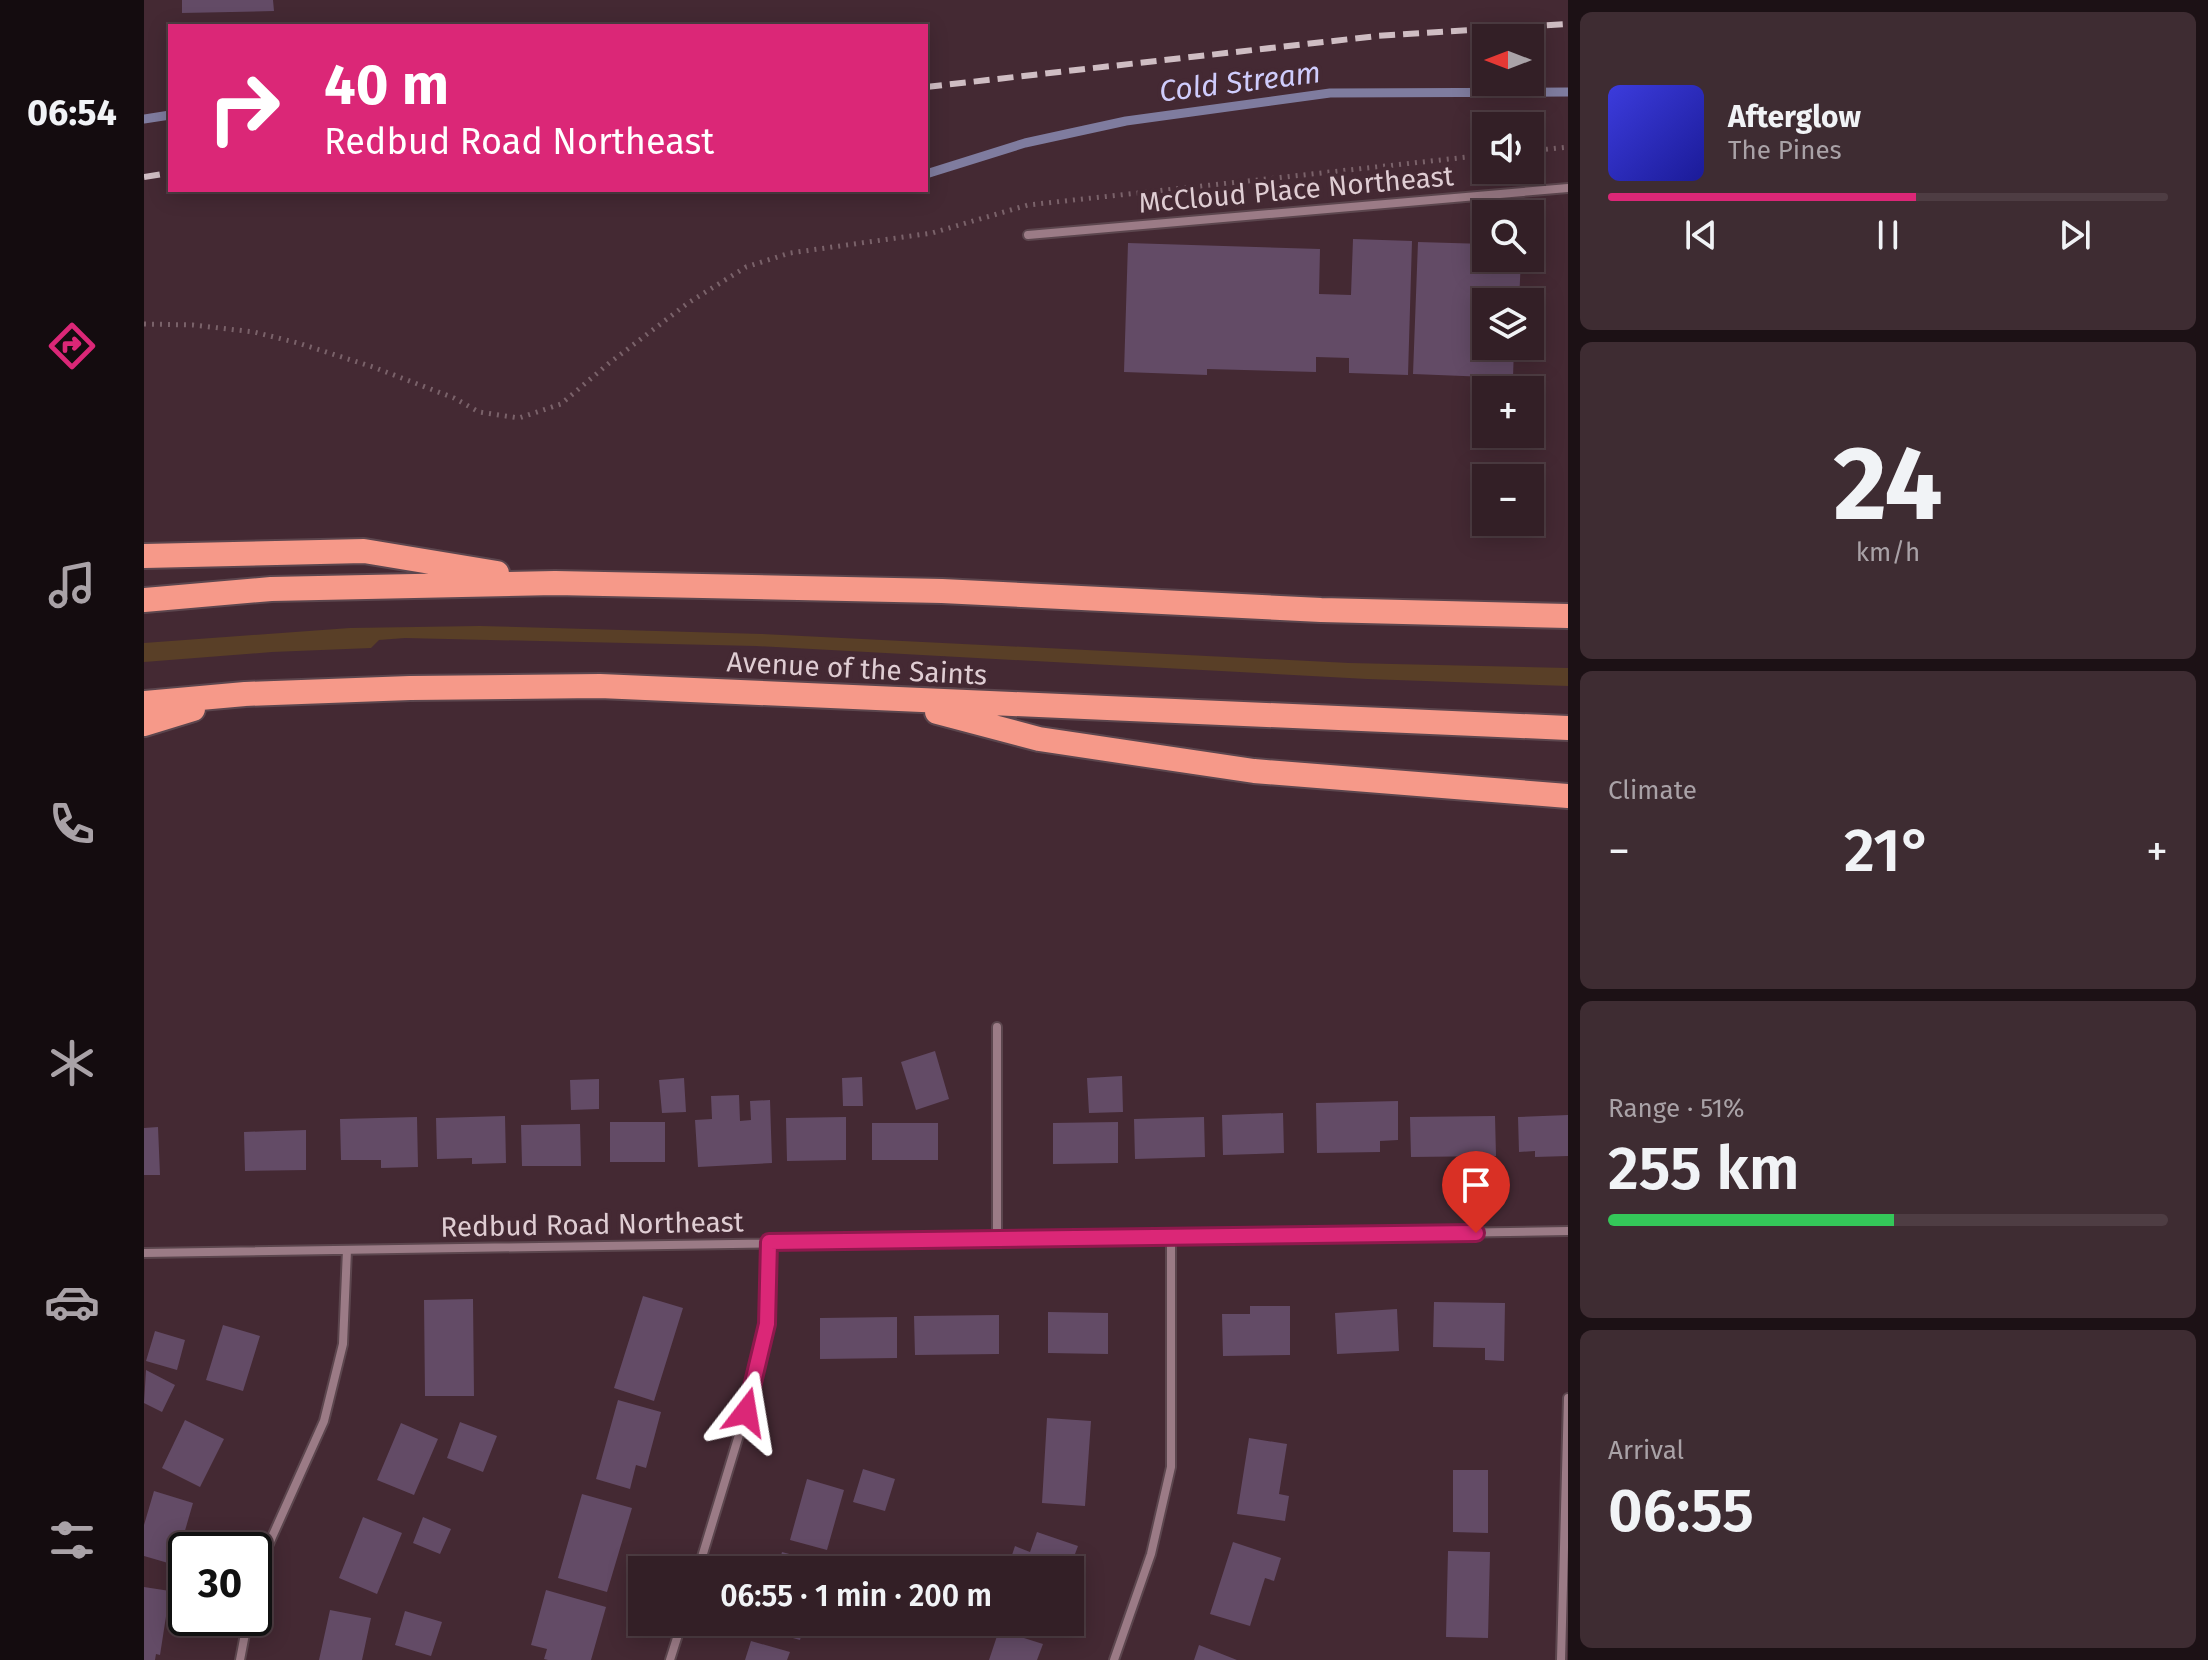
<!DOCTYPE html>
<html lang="en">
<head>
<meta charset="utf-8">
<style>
  body { margin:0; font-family:"Fira Sans",sans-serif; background:#3e2c32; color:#f1f3f6; height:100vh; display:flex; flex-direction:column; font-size:30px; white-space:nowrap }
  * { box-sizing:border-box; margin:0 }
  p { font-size:26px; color:#a9a2a7 }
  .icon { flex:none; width:44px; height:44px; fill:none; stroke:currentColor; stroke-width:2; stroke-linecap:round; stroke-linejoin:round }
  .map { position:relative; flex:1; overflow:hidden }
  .details { display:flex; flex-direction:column; gap:12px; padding:12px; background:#1c1115; width:640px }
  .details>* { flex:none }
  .guide { position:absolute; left:24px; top:24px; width:760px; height:168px; border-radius:0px; box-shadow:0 4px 20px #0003,0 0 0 2px #4e3d43; background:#db2777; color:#fff; overflow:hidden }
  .needle { width:52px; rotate:270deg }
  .buttons { position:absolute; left:1328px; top:24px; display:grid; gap:16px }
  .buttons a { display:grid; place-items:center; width:72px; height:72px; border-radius:0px; background:#331f26; box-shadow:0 4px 20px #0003,0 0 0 2px #4e3d43; font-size:40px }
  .speed { position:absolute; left:24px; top:1532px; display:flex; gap:16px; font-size:40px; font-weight:700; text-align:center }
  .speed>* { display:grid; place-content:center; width:104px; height:104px; border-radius:50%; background:#331f26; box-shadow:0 4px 20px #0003,0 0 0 2px #4e3d43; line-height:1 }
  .speed .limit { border:4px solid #111; border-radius:12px; background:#fff; color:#111 }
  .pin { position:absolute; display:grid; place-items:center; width:68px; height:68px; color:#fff; margin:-82px -34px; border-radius:50% 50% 50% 0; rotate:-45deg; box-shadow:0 0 8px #0007 }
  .pin .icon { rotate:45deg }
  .me { position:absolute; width:88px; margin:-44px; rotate:14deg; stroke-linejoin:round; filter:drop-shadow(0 0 6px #0008) }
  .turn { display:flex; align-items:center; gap:28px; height:168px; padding:0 24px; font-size:36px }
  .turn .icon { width:104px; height:104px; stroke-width:2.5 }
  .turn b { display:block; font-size:56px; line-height:68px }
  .big { font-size:60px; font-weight:600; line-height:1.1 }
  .details .card { flex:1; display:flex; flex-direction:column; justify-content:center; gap:12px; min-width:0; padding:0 28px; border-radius:12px; background:#3e2c32 }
  .details .dial { align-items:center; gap:0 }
  .dial b { font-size:104px; line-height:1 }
  .song { display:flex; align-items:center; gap:24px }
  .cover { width:96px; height:96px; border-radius:12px; background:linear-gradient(135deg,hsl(240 70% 55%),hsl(240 70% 35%)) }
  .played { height:8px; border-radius:4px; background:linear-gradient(90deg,#db2777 55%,#4e3d43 55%) }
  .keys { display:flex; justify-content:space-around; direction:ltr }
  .heat { display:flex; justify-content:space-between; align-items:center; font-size:44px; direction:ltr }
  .charge { height:12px; border-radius:6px; background:linear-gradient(90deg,#34c759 51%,#4e3d43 0) }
  .trip { position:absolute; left:484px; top:1556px; width:456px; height:80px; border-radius:0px; background:#331f26; box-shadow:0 4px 20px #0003,0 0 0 2px #4e3d43; font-weight:600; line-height:80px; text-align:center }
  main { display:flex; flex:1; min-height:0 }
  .tab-bar { display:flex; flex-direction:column; width:144px; justify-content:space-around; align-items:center; background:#140c0f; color:#a9a2a7 }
  .tab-bar .icon { width:56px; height:56px }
  .tab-bar .on { color:#db2777 }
  .tab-bar b { font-size:36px; color:#f1f3f6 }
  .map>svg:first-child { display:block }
  .green { fill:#593f27 }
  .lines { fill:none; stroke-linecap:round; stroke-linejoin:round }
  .stream { stroke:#7f7c9f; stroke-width:9 }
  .building { fill:#634b66 }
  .street-casing { stroke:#5c464e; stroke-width:12 }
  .highway-casing { stroke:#5c464e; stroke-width:28 }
  .path { stroke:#7a626a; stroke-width:5; stroke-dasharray:2 6; stroke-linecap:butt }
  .street { stroke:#9b7b86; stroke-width:8 }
  .highway { stroke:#f69989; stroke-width:24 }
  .rail { stroke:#cfbdc3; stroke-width:6; stroke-dasharray:16 8; stroke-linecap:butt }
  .route-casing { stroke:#8e194d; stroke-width:20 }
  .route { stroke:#db2777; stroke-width:14 }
  .labels { text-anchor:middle; stroke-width:8; stroke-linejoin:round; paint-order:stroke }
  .street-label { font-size:28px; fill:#dfcdd3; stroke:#442933 }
  .water-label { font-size:30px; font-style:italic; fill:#cfccfc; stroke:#442933 }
</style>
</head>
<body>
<main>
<nav class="tab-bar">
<b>06:54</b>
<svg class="icon on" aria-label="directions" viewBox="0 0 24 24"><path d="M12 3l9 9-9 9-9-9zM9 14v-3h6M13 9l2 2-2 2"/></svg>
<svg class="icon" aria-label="music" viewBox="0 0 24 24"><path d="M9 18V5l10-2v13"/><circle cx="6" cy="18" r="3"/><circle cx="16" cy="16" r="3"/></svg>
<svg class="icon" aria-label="phone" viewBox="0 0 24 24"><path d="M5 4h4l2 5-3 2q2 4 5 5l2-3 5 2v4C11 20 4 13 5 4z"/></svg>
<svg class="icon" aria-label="climate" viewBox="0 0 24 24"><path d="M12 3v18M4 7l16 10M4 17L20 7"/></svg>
<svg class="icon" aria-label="car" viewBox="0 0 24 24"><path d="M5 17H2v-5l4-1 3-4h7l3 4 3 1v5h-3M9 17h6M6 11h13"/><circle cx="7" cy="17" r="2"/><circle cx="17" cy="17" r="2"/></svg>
<svg class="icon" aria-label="filters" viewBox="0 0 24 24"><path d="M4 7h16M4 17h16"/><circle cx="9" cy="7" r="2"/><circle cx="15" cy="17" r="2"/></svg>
</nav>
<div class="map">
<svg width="1424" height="1660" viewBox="0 0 1424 1660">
  <rect width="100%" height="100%" fill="#442933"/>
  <!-- green -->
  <path class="green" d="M336 626 618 634 1205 663 1424 668V686L1223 679 612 646 261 638 235 640 227 648 128 652 0 662V643L206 628Z"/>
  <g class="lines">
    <!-- stream -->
    <path class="stream" d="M0 119 26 115
      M782 174 881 143 982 121 1186 93 1424 92"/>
  </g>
  <!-- building -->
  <path class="building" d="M38 0H129L130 11 38 13Z
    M1209 239 1268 241 1264 375 1205 373V358L1172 357V372L1063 369V375L980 372 984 243 1176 249 1175 294 1207 295Z
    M1274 242 1342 244V258H1377L1375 302H1342V346H1370L1369 378 1269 374Z
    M791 1051 805 1099 772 1110 757 1062Z
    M978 1076 979 1112 945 1113 943 1078Z
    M718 1077 719 1106H699L698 1078Z
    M540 1078 542 1112 518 1113 515 1080Z
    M455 1079V1109L427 1110 426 1080Z
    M595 1095 596 1121 607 1120 606 1101 626 1100 628 1163 554 1167 551 1120 568 1119 567 1096Z
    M1254 1101V1140L1236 1141V1152L1173 1153 1172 1103Z
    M1139 1113 1140 1153 1079 1155 1078 1115Z
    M1424 1115V1156L1391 1157V1151L1375 1152 1374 1117Z
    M361 1116 362 1163 328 1164V1158L293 1159 292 1118Z
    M1351 1116 1352 1156 1267 1157 1266 1117Z
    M273 1117 274 1167 237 1168V1160H197L196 1119Z
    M702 1117V1160L643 1161 642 1118Z
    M1060 1117 1061 1157 991 1159 990 1119Z
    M466 1122H521V1162H466Z
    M974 1122V1163L909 1164V1123Z
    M728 1123H794V1160H728Z
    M436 1124 437 1166H378L377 1125Z
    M14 1127 16 1175H0V1128Z
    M162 1130V1170L101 1171 100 1132Z
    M499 1296 539 1308 510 1401 470 1388Z
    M329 1299 330 1396H281L280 1300Z
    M1290 1302 1361 1303 1360 1361 1341 1360V1348L1289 1347Z
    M1106 1306H1146V1355L1079 1356 1078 1314H1106Z
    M1253 1309 1255 1351 1193 1354 1191 1313Z
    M904 1312 964 1313V1354L904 1353Z
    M855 1315V1354L771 1355 770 1316Z
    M753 1317V1358L676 1359V1318Z
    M79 1325 116 1336 99 1391 62 1380Z
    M11 1331 41 1340 33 1370 2 1361Z
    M2 1370 31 1385 18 1412 0 1403Z
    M474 1400 517 1412 502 1468 492 1465 486 1489 452 1479Z
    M903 1418 947 1421 941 1506 898 1503Z
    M41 1420 80 1439 56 1487 18 1468Z
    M316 1422 353 1436 339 1472 303 1458Z
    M257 1423 294 1439 270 1495 233 1480Z
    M1105 1438 1143 1444 1135 1494 1145 1496 1141 1521 1093 1514Z
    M719 1469 751 1479 741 1511 709 1502Z
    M1309 1470H1344V1533L1309 1532Z
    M663 1479 700 1490 683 1550 646 1540Z
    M10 1491 49 1503 31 1565 0 1556V1525Z
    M438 1494 488 1508 463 1592 414 1578Z
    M219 1517 258 1533 233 1594 195 1578Z
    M279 1517 307 1529 296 1554 269 1543Z
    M893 1532 934 1546 925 1570H863L871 1546 886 1552Z
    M1089 1542 1137 1558 1130 1581 1121 1578 1106 1626 1066 1614Z
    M1304 1551 1346 1552 1344 1638 1302 1637Z
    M638 1552 678 1563 676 1570H633Z
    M0 1587 26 1591 16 1655 12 1654 11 1660H0Z
    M402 1590 462 1607 447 1660H404L400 1659 403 1649 387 1645Z
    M186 1610 227 1618 218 1660H175Z
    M261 1611 298 1622 287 1656 251 1645Z
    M618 1622H661L656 1640 616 1629Z
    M855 1630 899 1644 893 1660H845Z
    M607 1641 646 1652 643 1660H601Z
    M1055 1645 1093 1660H1050Z"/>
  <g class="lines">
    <defs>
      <path id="street" d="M884 235 1424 188
        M853 1027V1239
        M0 1253 1424 1231
        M554 1570 602 1412 623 1324 625 1242
        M110 1590 115 1566 180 1421 199 1344 203 1250
        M96 1660 104 1618
        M526 1660 538 1622
        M970 1660 1007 1554 1027 1467V1237
        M1417 1660 1424 1398"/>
      <path id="highway" d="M0 556 220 551 353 573
        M0 600 127 589 411 583 798 591 1177 610 1424 616
        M0 703 101 694 266 688 456 686 1424 728
        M793 712 895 739 1110 771 1424 796
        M0 724 49 709"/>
    </defs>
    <!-- street casing -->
    <use href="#street" class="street-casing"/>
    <!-- highway casing -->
    <use href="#highway" class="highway-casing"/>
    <!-- path -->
    <path class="path" d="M1386 151 1424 147
      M0 324 49 325 110 332 154 343 229 367 310 398 335 412 375 418 417 404 464 364 544 303 602 267 646 253 788 233 884 205 1342 155"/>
    <!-- street -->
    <use href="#street" class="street"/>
    <!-- highway -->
    <use href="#highway" class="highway"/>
    <!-- rail -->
    <path class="rail" d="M782 87 1233 36 1424 24
      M0 177 26 173"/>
  </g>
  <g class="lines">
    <defs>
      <path id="route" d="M602 1412 623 1324 625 1242 1332 1233"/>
    </defs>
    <!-- route casing -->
    <use href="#route" class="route-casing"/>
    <!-- route -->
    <use href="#route" class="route"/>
  </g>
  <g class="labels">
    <!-- street labels -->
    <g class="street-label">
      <text transform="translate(1152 189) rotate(-5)" y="10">McCloud Place Northeast</text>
      <text transform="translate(713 668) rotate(3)" y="10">Avenue of the Saints</text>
      <text transform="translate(448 1224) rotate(-1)" y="10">Redbud Road Northeast</text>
    </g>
    <!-- water labels -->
    <g class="water-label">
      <text transform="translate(1096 82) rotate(-7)" y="10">Cold Stream</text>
    </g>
  </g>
</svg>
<div class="buttons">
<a><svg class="needle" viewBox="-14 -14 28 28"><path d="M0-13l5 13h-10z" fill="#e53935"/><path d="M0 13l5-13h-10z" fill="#a9a2a7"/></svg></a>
<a><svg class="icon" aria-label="sound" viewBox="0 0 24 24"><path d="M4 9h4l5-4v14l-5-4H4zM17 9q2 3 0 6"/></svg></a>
<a><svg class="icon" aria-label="search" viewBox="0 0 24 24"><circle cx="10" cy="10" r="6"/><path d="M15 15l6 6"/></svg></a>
<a><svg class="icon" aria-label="layers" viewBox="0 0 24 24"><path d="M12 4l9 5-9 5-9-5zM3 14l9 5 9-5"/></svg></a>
<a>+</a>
<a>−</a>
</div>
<div class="speed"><div class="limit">30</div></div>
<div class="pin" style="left:1332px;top:1233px;background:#d93025"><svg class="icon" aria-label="arrive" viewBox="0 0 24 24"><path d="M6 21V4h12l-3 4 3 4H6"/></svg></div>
<svg class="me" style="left:602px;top:1412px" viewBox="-20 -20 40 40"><path d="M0-17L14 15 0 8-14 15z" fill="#db2777" stroke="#fff" stroke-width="4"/></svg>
<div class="trip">06:55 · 1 min · 200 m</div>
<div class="guide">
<div class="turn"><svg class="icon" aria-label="right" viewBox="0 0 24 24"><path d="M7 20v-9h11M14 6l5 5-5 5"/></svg><div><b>40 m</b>Redbud Road Northeast</div></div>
</div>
</div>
<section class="details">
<div class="card">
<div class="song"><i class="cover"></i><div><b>Afterglow</b><p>The Pines</p></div></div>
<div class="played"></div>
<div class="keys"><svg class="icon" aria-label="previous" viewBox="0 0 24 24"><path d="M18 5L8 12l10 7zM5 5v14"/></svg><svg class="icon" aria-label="pause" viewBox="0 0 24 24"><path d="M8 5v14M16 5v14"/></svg><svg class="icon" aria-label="next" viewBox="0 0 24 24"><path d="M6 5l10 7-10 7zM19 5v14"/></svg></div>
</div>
<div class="card dial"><b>24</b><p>km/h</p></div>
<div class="card"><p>Climate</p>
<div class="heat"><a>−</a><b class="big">21°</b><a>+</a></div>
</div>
<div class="card"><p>Range · 51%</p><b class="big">255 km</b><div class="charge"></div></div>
<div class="card"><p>Arrival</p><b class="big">06:55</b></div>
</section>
</main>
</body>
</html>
